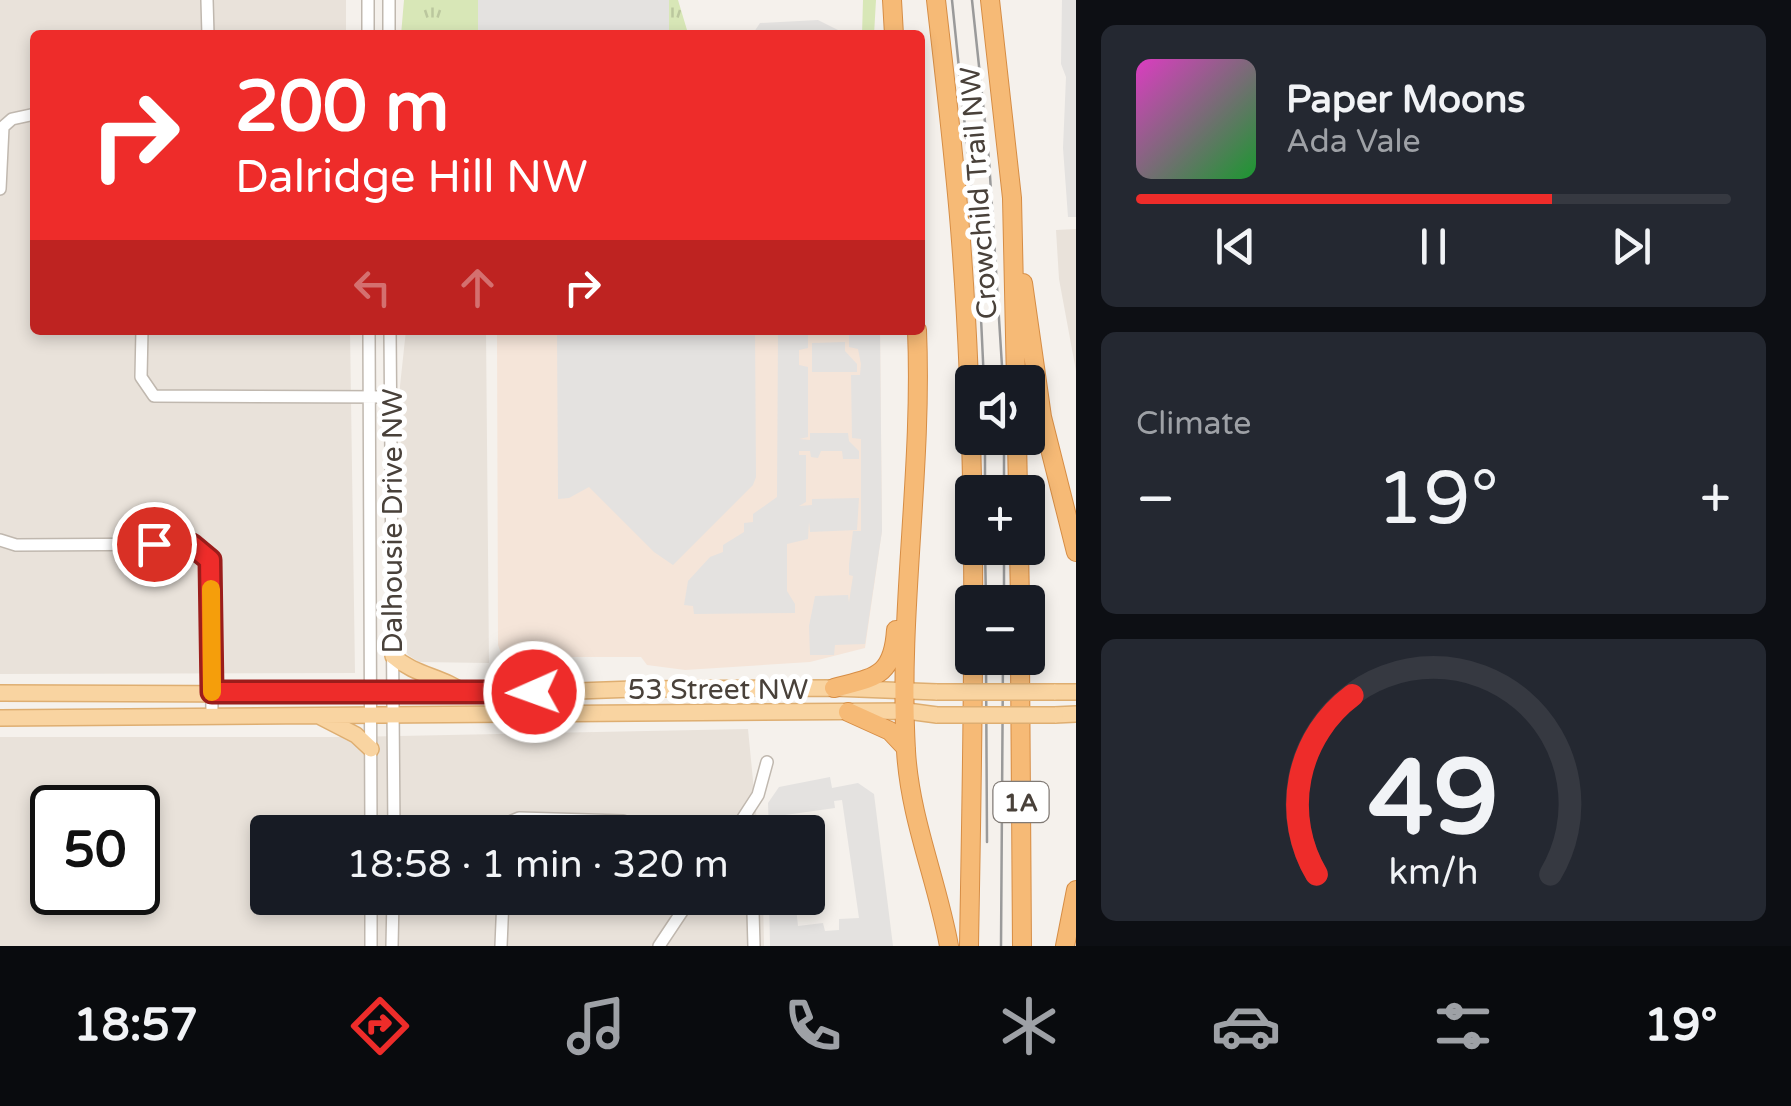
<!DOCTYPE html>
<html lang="en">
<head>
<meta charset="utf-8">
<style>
  body { margin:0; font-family:"Varela Round",sans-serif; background:#242831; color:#f1f3f6; height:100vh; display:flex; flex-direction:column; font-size:38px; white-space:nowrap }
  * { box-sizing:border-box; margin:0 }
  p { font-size:32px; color:#9ea1a6 }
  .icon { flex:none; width:55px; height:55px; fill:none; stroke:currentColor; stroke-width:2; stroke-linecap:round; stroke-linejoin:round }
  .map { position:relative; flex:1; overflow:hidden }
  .side { display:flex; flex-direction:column; gap:25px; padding:25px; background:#0d0f14; width:715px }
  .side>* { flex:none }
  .guide { position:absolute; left:30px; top:30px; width:895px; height:305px; border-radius:10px; box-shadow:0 5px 15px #0003; background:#ee2c2a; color:#fff; overflow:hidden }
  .tools { position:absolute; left:955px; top:365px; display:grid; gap:20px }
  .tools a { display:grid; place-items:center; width:90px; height:90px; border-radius:10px; background:#171b24; box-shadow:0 5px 15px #0003; font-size:50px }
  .speed { position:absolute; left:30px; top:785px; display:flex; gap:20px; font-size:50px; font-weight:700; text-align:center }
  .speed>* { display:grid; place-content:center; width:130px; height:130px; border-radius:50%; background:#171b24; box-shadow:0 5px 15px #0003; line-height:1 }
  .speed .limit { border:5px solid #111; border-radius:15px; background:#fff; color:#111 }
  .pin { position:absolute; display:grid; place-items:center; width:85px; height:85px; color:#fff; margin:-42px; border:5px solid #fff; border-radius:50%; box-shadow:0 2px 10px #0007 }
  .me { position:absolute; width:110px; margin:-55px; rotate:268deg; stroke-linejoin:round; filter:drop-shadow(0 0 8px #0008) }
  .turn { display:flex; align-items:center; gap:35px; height:210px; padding:0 40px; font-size:45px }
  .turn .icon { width:130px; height:130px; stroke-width:2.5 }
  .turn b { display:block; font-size:70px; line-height:85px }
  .lanes { display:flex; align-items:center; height:95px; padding:0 40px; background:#0003; justify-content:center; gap:50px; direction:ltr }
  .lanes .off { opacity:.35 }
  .big { font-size:75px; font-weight:600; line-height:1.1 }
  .side .tile { flex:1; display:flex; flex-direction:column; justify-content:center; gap:15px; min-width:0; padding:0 35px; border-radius:15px; background:#242831 }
  .side .dial { align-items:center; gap:0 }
  .dial svg { height:260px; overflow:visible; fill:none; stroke:#363941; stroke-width:7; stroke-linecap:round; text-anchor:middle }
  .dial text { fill:#f1f3f6; stroke:none }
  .song { display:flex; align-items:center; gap:30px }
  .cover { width:120px; height:120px; border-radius:15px; background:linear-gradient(135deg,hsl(310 70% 55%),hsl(130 70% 35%)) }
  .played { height:10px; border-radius:5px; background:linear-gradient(90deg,#ee2c2a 70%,#363941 70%) }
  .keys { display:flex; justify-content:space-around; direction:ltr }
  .heat { display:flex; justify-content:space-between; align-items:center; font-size:55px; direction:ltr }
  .trip { position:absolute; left:250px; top:815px; width:575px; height:100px; border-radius:10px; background:#171b24; box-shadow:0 5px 15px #0003; font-weight:600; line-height:100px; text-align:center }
  .tabs { display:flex; height:160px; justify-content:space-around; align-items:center; background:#090b0e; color:#9ea1a6 }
  .tabs .icon { width:70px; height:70px }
  .tabs .on { color:#ee2c2a }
  .tabs b { font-size:45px; color:#f1f3f6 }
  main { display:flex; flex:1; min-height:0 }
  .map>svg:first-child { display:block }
  .residential { fill:#e9e2da; fill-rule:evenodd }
  .commercial { fill:#f5e5d9 }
  .grass { fill:url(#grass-tufts) }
  .parking { fill:#e4e2e0 }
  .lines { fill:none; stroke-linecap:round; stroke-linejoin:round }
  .minor-casing { stroke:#c0b8af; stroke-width:14 }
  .major-casing { stroke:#deae71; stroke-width:18 }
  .highway-casing { stroke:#d68d45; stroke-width:20 }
  .minor { stroke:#fff; stroke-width:11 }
  .major { stroke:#f9d4a1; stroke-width:15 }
  .highway { stroke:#f6ba76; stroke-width:18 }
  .tram { stroke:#9a9a9a; stroke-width:2.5 }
  .major-bridge-casing { stroke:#deae71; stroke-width:18; stroke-linecap:butt }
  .major-bridge { stroke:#f9d4a1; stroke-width:15 }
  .route-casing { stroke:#9b1d1b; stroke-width:25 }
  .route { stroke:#ee2c2a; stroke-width:18 }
  .slow { stroke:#f59e0b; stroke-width:18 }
  .labels { text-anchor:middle; stroke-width:10; stroke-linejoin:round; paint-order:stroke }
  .shield { fill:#fff; stroke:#807a75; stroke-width:2.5 }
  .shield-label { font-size:25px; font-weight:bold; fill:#49413a }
  .street-label { font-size:28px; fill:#49413a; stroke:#fff }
</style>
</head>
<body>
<main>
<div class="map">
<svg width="1076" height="946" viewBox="0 0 1076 946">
  <defs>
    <pattern id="grass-tufts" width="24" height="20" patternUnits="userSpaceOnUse" patternTransform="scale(2.5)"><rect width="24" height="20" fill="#d8e7b7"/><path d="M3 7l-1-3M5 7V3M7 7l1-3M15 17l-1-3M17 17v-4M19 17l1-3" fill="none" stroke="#bbc79e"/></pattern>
  </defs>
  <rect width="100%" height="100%" fill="#f5f1ec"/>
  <!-- residential -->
  <path class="residential" d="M0 0H346V35H35V330H350L355 673 0 674Z
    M1076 229V371L1059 279 1056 230Z
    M406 330H486L489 663 419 662 408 655 404 646 400 386Z
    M748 729 758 832H268V898H763L764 946H0V737H350ZM52 808H138V892H52Z"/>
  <!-- commercial -->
  <path class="commercial" d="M497 330H880L882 531 865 648 810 662 685 670 647 665 641 657H509L501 653 498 645Z"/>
  <!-- grass -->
  <path class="grass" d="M404 0H478V35H401Z
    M669 0H678L687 30 685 35H669Z
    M863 0H876L874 35H862Z"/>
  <!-- parking -->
  <path class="parking" d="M478 0H669V35H478Z
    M1062 0H1076V217H1068L1063 148 1066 77 1061 64Z
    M818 20 848 35H752L760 23Z
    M557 330H755L756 477 753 485 673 565 654 552 589 487 569 498 558 499Z
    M778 330H808V348L799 350V365L808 367V437L799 439 810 440V433H848L849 441 859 451V459H843L842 451H821L818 458 811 457 810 451H799V455H806V502L799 506 812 505V499L859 498 857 530 810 532 809 522 808 539 787 544V591L795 604V613L694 614 693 606 684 605 688 581 710 557 723 552V545L744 532V523L753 522V514L777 497Z
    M849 330H880L882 531 865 644 835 645 834 655H810L809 626 815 596 848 595 849 602 853 576 849 575V564L853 531H861V439L852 438 851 375H860L861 364 858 349 849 347Z
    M845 342V351L857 364V372H812V343Z
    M830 777 832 788 858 783 874 794 893 946H770L769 898H795L798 926 823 923 825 931 839 930V919L859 918 842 800 834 801 835 808 778 816 779 832H769L768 803 779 787Z"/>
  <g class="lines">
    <defs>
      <path id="minor" d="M207 0 208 35
        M368 0V35
        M389 0V35
        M0 189 3 127 12 119 35 114
        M142 330 141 377 154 396 391 397
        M369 330 371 832
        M390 330 394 832
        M0 540 16 545 185 544 202 550 211 566 212 716
        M504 832 507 823 519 818 623 821 643 832
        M734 832 758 795 767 762
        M741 898 753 912 754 946
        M371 946V898
        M392 946 393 898
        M501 946 503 898
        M659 946 691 898"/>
      <path id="major" d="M393 656C417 677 441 675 468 695
        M1054 692H1076
        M0 693 468 695 634 689 834 688 937 692
        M1055 715 1076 714
        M321 717 356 735 371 749
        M0 718 907 711 937 715"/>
      <path id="highway" d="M892 0 894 35
        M936 0C945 80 955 161 961 241 979 475 973 712 969 946
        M990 0 1012 198 1016 382
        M1023 283 1042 417 1076 552
        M917 330C923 471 898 611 906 751 910 819 937 880 949 946
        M1017 438 1018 492
        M1019 548 1020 602
        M1020 658 1022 946
        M834 688C875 677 893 677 896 630
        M848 712 890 731 906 748
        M1065 946 1076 890"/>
    </defs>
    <!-- minor casing -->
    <use href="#minor" class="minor-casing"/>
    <!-- major casing -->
    <use href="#major" class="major-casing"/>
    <!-- highway casing -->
    <use href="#highway" class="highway-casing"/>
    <!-- minor -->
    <use href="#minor" class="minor"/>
    <!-- major -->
    <use href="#major" class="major"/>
    <!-- highway -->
    <use href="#highway" class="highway"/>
    <!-- tram -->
    <path class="tram" d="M952 0 978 254 984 382
      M972 0 989 160 1003 382
      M1004 438V492
      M985 492V438
      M985 548 986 602
      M1004 602V548
      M986 658 987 842
      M1001 946 1003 658"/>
    <defs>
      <path id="major-bridge" d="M937 692H1054
        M937 715H1055"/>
    </defs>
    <!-- major-bridge casing -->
    <use href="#major-bridge" class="major-bridge-casing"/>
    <!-- major-bridge -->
    <use href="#major-bridge" class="major-bridge"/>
  </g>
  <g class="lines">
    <defs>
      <path id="route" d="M154 544 192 545 210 560 212 692H534"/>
    </defs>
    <!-- route casing -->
    <use href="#route" class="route-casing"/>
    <!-- route -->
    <use href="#route" class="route"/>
    <!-- slow -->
    <path class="slow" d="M211 589 212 692"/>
  </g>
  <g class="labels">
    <!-- shield labels -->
    <rect class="shield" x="993.5" y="782" width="55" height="40" rx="8"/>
    <g class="shield-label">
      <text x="1021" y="811">1A</text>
    </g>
    <!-- street labels -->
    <g class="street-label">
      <text transform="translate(978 193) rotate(-94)" y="10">Crowchild Trail NW</text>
      <text transform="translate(392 521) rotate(-90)" y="10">Dalhousie Drive NW</text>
      <text x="718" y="699">53 Street NW</text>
    </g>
  </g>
</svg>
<div class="tools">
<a><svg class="icon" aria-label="sound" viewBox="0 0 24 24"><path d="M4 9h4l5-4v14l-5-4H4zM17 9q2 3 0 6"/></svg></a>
<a>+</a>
<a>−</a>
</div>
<div class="speed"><div class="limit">50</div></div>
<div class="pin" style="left:154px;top:544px;background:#d93025"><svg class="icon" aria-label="arrive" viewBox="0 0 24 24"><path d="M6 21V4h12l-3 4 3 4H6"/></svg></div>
<svg class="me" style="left:534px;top:692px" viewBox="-20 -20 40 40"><circle r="17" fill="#ee2c2a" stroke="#fff" stroke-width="3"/><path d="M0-11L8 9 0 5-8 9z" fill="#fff"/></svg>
<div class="trip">18:58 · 1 min · 320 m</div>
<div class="guide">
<div class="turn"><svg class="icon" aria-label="right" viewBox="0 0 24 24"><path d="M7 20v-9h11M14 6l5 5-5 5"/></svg><div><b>200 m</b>Dalridge Hill NW</div></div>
<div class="lanes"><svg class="icon off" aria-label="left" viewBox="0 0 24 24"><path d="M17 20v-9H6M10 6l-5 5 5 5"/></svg><svg class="icon off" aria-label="ahead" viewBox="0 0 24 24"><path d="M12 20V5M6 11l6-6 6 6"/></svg><svg class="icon" aria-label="right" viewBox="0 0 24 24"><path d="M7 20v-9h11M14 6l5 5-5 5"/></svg></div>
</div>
</div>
<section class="side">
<div class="tile">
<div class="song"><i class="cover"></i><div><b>Paper Moons</b><p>Ada Vale</p></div></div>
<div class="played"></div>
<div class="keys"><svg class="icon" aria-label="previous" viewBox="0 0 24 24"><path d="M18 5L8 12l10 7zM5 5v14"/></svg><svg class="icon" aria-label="pause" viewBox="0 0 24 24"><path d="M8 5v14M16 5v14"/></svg><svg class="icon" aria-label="next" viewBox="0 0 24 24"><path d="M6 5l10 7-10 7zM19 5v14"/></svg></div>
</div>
<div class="tile"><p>Climate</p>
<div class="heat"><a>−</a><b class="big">19°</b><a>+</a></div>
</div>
<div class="tile dial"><svg viewBox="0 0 100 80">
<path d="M14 69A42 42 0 1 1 86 69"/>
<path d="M14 69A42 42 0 0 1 25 14" stroke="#ee2c2a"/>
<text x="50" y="56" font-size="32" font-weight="700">49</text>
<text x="50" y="72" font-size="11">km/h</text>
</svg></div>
</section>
</main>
<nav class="tabs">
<b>18:57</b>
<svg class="icon on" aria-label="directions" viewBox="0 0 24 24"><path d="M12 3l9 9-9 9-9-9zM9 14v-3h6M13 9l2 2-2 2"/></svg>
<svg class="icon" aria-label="music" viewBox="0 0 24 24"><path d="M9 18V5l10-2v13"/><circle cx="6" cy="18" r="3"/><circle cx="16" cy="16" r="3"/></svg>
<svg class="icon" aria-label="phone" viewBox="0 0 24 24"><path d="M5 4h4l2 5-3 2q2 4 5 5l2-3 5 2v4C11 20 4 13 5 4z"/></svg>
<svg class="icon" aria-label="climate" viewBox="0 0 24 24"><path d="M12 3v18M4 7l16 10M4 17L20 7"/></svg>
<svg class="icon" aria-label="car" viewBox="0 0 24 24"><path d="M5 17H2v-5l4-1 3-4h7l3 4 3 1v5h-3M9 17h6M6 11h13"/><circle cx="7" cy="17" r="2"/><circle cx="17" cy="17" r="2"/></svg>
<svg class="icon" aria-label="filters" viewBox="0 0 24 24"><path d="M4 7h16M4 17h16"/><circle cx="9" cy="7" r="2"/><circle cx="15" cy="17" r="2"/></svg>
<b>19°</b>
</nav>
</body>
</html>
